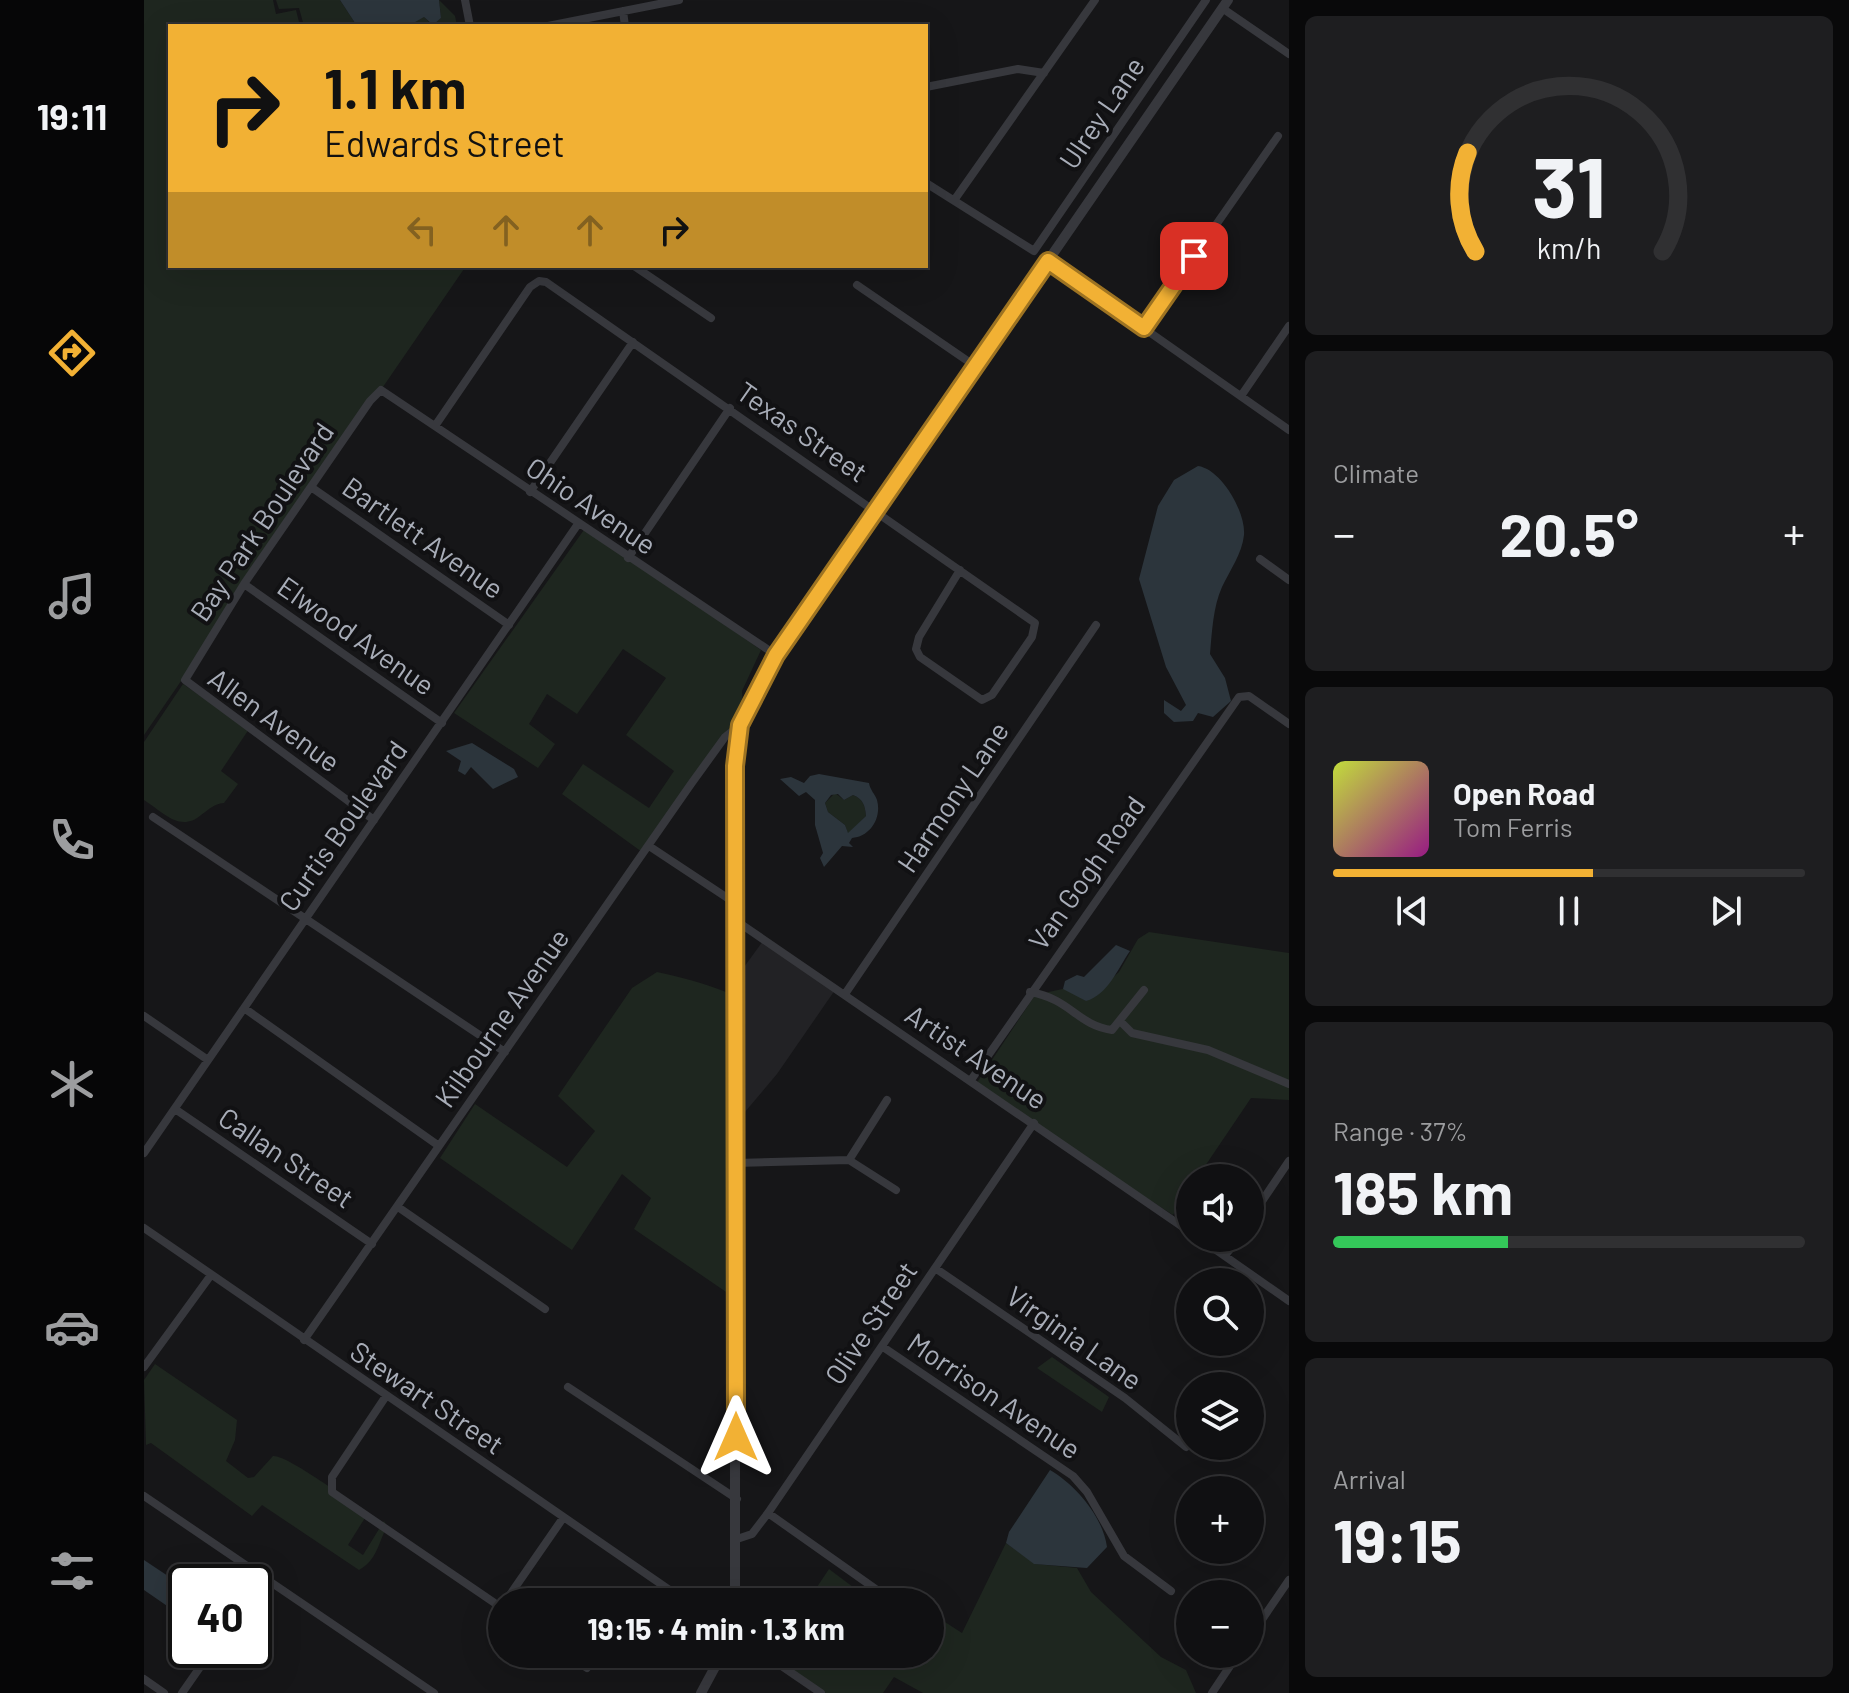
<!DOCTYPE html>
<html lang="en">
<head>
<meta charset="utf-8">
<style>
  body { margin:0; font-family:Barlow,sans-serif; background:#1e1e20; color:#f1f3f6; height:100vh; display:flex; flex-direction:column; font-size:30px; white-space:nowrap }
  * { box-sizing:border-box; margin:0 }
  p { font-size:26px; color:#9c9d9f }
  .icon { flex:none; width:44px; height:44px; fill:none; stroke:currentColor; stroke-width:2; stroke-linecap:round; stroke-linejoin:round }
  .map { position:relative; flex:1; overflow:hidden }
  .sheet { display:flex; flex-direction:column; gap:16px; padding:16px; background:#09090a; width:560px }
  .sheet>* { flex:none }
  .guide { position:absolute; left:24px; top:24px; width:760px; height:244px; border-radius:0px; box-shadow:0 8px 32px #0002,0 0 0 2px #303032; background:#f2b134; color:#111; overflow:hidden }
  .tools { position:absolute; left:1032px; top:1164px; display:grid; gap:16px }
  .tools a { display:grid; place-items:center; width:88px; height:88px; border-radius:50%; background:#101012; box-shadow:0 8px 32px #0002,0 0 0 2px #303032; font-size:40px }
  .speed { position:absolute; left:24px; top:1564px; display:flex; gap:16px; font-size:40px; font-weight:700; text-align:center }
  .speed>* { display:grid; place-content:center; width:104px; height:104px; border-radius:50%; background:#101012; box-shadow:0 8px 32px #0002,0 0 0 2px #303032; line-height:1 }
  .speed .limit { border:4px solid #111; border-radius:12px; background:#fff; color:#111 }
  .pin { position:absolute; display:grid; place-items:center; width:68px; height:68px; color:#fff; margin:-34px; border-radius:16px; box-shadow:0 4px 12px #0006 }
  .me { position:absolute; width:88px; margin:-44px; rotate:0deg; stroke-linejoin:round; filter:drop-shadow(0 0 6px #0008) }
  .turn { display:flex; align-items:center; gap:28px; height:168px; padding:0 24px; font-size:36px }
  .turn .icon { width:104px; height:104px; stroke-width:2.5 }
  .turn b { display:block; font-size:56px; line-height:68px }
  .lanes { display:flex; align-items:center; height:76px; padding:0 24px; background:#0003; justify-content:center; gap:40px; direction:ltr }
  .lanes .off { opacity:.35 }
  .big { font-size:60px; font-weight:700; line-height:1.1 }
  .sheet .widget { flex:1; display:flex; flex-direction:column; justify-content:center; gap:12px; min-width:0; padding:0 28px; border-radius:12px; background:#1e1e20 }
  .sheet .dial { align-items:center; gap:0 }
  .dial svg { height:208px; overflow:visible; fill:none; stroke:#303032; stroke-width:7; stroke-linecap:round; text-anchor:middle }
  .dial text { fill:#f1f3f6; stroke:none }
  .song { display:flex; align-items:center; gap:24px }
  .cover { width:96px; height:96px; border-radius:12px; background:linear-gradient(135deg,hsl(70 70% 55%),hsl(310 70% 35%)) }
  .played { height:8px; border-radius:4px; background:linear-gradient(90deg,#f2b134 55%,#303032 55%) }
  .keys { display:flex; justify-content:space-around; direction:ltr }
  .heat { display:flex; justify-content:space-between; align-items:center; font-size:44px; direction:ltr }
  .charge { height:12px; border-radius:6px; background:linear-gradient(90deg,#34c759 37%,#303032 0) }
  .trip { position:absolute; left:344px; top:1588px; width:456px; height:80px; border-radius:40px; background:#101012; box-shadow:0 8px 32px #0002,0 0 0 2px #303032; font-weight:700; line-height:80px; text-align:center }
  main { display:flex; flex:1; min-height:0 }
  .tab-bar { display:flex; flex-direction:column; width:144px; justify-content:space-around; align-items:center; background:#060607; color:#9c9d9f }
  .tab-bar .icon { width:56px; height:56px }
  .tab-bar .active { color:#f2b134 }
  .tab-bar b { font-size:36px; color:#f1f3f6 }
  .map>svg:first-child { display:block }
  .built { fill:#222225 }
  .green { fill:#1e261f }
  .water { fill:#2c353c; fill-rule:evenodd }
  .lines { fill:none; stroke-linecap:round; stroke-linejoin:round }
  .minor { stroke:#37383d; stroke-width:8 }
  .tertiary { stroke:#37383d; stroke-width:10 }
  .route-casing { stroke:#9d7322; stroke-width:20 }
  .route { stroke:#f2b134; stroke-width:14 }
  .labels { text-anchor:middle; stroke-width:8; stroke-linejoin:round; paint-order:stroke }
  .street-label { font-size:28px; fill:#a8adb8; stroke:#111113 }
</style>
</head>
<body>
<main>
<nav class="tab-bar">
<b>19:11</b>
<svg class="icon active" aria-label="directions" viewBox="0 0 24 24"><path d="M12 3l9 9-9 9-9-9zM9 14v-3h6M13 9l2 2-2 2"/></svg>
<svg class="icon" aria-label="music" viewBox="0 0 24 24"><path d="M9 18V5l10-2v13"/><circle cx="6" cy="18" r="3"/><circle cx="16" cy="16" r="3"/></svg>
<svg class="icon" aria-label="phone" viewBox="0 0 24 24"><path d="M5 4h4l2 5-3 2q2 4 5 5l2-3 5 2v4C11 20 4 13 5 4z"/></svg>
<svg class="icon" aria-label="climate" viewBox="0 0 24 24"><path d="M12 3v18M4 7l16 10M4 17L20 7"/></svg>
<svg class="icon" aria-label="car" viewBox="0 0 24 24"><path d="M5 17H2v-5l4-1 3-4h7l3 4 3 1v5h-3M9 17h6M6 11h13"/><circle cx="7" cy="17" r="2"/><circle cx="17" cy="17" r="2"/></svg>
<svg class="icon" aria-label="filters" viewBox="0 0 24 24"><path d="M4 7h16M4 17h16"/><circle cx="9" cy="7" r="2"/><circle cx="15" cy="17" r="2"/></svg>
</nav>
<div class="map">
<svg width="1145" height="1693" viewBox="0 0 1145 1693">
  <rect width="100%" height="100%" fill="#161618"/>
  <!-- built -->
  <path class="built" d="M619 941 691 990 633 1074 595 1119V974Z"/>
  <!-- green -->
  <path class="green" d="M0 0H129L132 14 152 10 156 26H26V266H322L0 735Z
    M132 0H196L213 26H160L155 8 135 9Z
    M295 0 311 16 313 26H258L280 17 288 25 297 18Z
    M442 527 617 650 598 691 599 707 592 724 498 852 418 794 439 764 505 808 530 771 482 735 522 678 479 649 433 714 403 694 385 724 411 744 394 768 310 713Z
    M39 684 105 729 77 771 94 784 80 803C69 804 66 809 57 815 36 833 19 812 0 800V742Z
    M691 793 700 800 709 795C719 799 721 805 722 816L704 834 701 825 684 812 681 803Z
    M1005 932 1145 953V1100L1107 1098 1053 1178H1046V1189L1029 1215 830 1087 891 995 923 988 942 1001 975 972 994 939Z
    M513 972C537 977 559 983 582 992L588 1296 490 1229 507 1198 478 1174 428 1250 296 1158 331 1104 423 1167 451 1131 414 1096 488 988Z
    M908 1357 965 1397 958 1412 893 1368Z
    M11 1364 93 1420 91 1440 82 1461 104 1478 110 1477 129 1456C144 1455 206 1502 224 1513L204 1545 219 1555 240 1521 243 1526C234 1544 233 1560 215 1570L118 1505 108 1516 7 1443 2 1445 0 1380Z
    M862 1543 891 1564 933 1568 947 1592 1017 1657 1042 1670 1052 1693H779L750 1677 739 1693H682L644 1667 652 1654H726L748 1670 759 1654H786L787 1613 818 1633Z
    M685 1569 729 1602H663Z"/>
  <!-- water -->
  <path class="water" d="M196 0H295L297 18 289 25 280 17 264 26H213Z
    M1054 466C1077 469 1102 512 1100 535 1098 554 1086 570 1078 587 1069 607 1068 632 1066 654L1081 678 1087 701 1069 717 1054 713 1049 721 1030 722 1020 713V700L1037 711 1042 705 1022 667 995 579 1014 506 1030 480Z
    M328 743 370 769 374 777 349 789 327 767 321 775 314 771 317 761 302 751Z
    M675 774 725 783C726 790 731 794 733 800 738 818 726 837 708 838L705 843 709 847 698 846 680 867 676 858 679 853 671 825V800L662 792 655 796 636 779 647 777 660 783 666 776ZM694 794 700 800 709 795C719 799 721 805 722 816L704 833 701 825 684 812 681 803 687 795Z
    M972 945 986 951C974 968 964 995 942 1001L919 989 921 981 933 975 940 977Z
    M906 1470C932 1485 959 1517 963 1547L943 1568 890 1564 862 1543 865 1532Z
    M0 1560 42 1588V1619L0 1590Z"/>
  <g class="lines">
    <!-- minor -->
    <path class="minor" d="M321 0 326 26
      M1078 8 1145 54
      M479 11 481 26
      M404 26 535 0
      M782 87 874 69 900 73
      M782 183 890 251 1062 0
      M811 199 951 0
      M904 261 1145 430
      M490 266 567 318
      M713 285 831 366
      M1000 328 1134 136
      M1097 396 1145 326
      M291 426 386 287 395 281 402 282 891 623 888 637 848 695 838 700 776 657 772 649 775 637 816 570
      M167 487 365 625
      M386 492 489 342
      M484 558 586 408
      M1116 559 1145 580
      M100 584 298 723
      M9 817 361 1052
      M230 820 41 680 100 584 226 401 237 390 632 655
      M505 846 591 903
      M591 920 1046 1232
      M886 992C927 999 933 1025 968 1030L1000 990
      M701 994 952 625
      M100 1008 295 1146
      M0 1016 64 1060
      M976 1021 988 1033 1064 1050 1145 1084
      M827 1080 1095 697 1105 696 1145 724
      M31 1109 228 1244
      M0 1153 434 524
      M705 1160 752 1190
      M591 1163 705 1160 743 1100
      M254 1207 401 1309
      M1106 1219 1145 1161
      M0 1228 543 1602
      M1055 1238 1145 1301
      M1081 1256 1094 1238
      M791 1268 981 1398 1042 1447
      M160 1340 547 784 581 737 596 725
      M739 1347 929 1476 943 1492 980 1556 1027 1591
      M0 1367 67 1275
      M424 1387 593 1499
      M242 1396 188 1477V1492L358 1608
      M0 1496 290 1693
      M624 1513 750 1602
      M593 1539 608 1534 624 1513 890 1123
      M110 1587 118 1575
      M361 1602 419 1518
      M1106 1637 1145 1580
      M423 1654 443 1668
      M620 1654 677 1693
      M0 1679 20 1693
      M38 1693 68 1650
      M1068 1693 1094 1654"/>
    <!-- tertiary -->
    <path class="tertiary" d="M591 1602V766L596 725 632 655 1084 0
      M557 1693 578 1654"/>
  </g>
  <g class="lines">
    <defs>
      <path id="route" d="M592 1437 591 766 596 725 632 655 904 261 1000 328 1050 256"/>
    </defs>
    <!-- route casing -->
    <use href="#route" class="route-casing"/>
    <!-- route -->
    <use href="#route" class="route"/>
  </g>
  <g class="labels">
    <!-- street labels -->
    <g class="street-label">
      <text transform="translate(958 113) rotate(-56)" y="10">Ulrey Lane</text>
      <text transform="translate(658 432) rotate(35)" y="10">Texas Street</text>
      <text transform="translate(447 506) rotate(34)" y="10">Ohio Avenue</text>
      <text transform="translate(118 522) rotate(-56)" y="10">Bay Park Boulevard</text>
      <text transform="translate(279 538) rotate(35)" y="10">Bartlett Avenue</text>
      <text transform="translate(212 636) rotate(35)" y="10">Elwood Avenue</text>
      <text transform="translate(130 720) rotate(36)" y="10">Allen Avenue</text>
      <text transform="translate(809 797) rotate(-56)" y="10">Harmony Lane</text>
      <text transform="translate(199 826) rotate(-55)" y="10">Curtis Boulevard</text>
      <text transform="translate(943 873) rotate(-55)" y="10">Van Gogh Road</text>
      <text transform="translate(358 1018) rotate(-55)" y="10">Kilbourne Avenue</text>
      <text transform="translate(832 1057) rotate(34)" y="10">Artist Avenue</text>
      <text transform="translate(142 1158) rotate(34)" y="10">Callan Street</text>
      <text transform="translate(727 1323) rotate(-56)" y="10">Olive Street</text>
      <text transform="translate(930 1338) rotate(35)" y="10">Virginia Lane</text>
      <text transform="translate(850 1396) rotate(34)" y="10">Morrison Avenue</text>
      <text transform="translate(283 1398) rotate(34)" y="10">Stewart Street</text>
    </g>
  </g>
</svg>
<div class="tools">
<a><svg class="icon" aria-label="sound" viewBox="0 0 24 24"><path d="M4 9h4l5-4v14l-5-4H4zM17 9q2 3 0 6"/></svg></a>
<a><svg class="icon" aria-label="search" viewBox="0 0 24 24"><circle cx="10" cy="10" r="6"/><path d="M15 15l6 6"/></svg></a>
<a><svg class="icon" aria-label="layers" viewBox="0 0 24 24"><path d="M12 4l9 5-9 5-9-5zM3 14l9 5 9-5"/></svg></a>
<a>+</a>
<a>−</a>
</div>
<div class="speed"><div class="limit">40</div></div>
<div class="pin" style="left:1050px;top:256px;background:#d93025"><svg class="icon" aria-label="arrive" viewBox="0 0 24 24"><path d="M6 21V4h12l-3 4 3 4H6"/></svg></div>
<svg class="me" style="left:592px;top:1437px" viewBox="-20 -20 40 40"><path d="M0-17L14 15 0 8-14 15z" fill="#f2b134" stroke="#fff" stroke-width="4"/></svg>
<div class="trip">19:15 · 4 min · 1.3 km</div>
<div class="guide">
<div class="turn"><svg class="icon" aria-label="right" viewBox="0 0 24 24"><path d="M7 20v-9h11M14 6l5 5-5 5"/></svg><div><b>1.1 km</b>Edwards Street</div></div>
<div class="lanes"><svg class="icon off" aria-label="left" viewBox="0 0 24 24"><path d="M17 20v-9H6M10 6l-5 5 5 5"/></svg><svg class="icon off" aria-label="ahead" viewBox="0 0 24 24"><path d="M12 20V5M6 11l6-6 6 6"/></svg><svg class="icon off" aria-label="ahead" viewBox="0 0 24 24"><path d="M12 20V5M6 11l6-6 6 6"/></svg><svg class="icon" aria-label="right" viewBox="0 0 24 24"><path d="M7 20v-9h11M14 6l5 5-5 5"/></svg></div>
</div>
</div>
<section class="sheet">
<div class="widget dial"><svg viewBox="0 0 100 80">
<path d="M14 69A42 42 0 1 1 86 69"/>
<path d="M14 69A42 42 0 0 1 11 31" stroke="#f2b134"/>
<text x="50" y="56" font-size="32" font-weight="700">31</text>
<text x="50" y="72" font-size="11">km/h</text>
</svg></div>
<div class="widget"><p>Climate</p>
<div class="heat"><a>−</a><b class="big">20.5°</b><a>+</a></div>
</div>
<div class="widget">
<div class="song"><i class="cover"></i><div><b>Open Road</b><p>Tom Ferris</p></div></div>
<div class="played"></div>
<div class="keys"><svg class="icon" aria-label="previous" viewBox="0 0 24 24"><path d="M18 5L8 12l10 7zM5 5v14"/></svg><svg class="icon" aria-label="pause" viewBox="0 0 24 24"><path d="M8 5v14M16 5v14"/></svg><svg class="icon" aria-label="next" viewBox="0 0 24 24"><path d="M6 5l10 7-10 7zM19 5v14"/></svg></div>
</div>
<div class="widget"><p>Range · 37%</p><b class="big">185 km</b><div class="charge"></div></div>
<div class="widget"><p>Arrival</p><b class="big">19:15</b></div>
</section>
</main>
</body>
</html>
